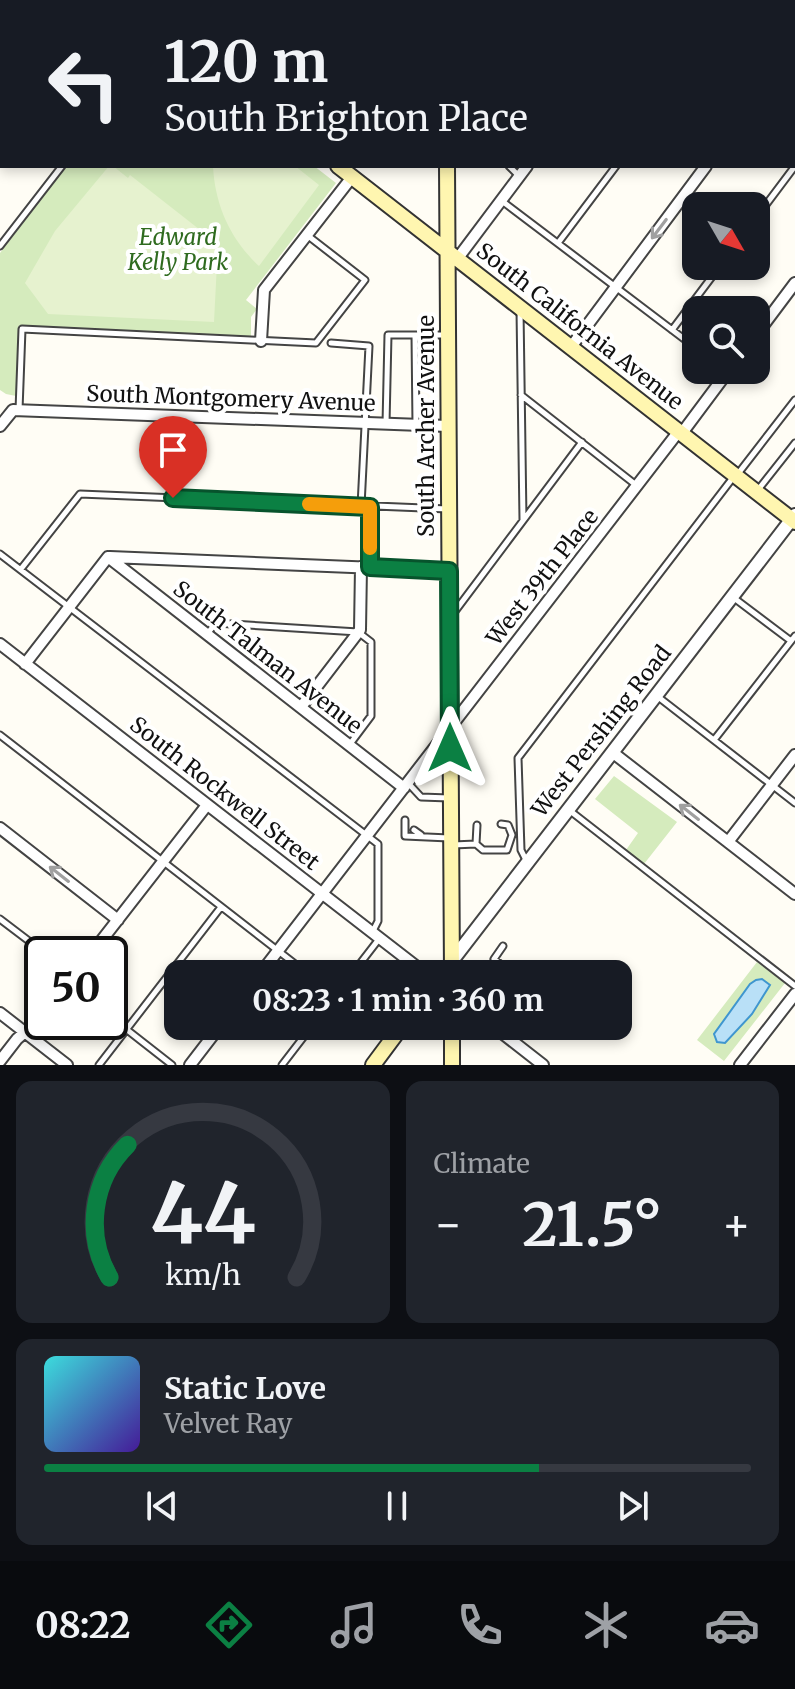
<!DOCTYPE html>
<html lang="en">
<head>
<meta charset="utf-8">
<style>
  body { margin:0; font-family:Merriweather,serif; background:#20242c; color:#f1f3f6; height:100vh; display:flex; flex-direction:column; font-size:30px; white-space:nowrap }
  * { box-sizing:border-box; margin:0 }
  p { font-size:26px; color:#9ea1a6 }
  .icon { flex:none; width:44px; height:44px; fill:none; stroke:currentColor; stroke-width:2; stroke-linecap:round; stroke-linejoin:round }
  .map { position:relative; height:1065px; overflow:hidden }
  .drawer { display:flex; flex-direction:column; gap:16px; padding:16px; background:#0d0f14; flex:1 }
  .drawer>* { flex:none }
  .banner { position:absolute; left:0px; top:0px; width:796px; height:168px; box-shadow:0 4px 12px #0003; background:#171b24; color:#f1f3f6; overflow:hidden }
  .needle { width:52px; rotate:129deg }
  .fabs { position:absolute; left:682px; top:192px; display:grid; gap:16px }
  .fabs a { display:grid; place-items:center; width:88px; height:88px; border-radius:16px; background:#171b24; box-shadow:0 4px 12px #0003; font-size:40px }
  .speed { position:absolute; left:24px; top:936px; display:flex; gap:16px; font-size:40px; font-weight:700; text-align:center }
  .speed>* { display:grid; place-content:center; width:104px; height:104px; border-radius:50%; background:#171b24; box-shadow:0 4px 12px #0003; line-height:1 }
  .speed .limit { border:4px solid #111; border-radius:12px; background:#fff; color:#111 }
  .pin { position:absolute; display:grid; place-items:center; width:68px; height:68px; color:#fff; margin:-82px -34px; border-radius:50% 50% 50% 0; rotate:-45deg; box-shadow:0 0 8px #0007 }
  .pin .icon { rotate:45deg }
  .me { position:absolute; width:88px; margin:-44px; rotate:0deg; stroke-linejoin:round; filter:drop-shadow(0 0 6px #0008) }
  .turn { display:flex; align-items:center; gap:28px; height:168px; padding:0 32px; font-size:36px }
  .turn .icon { width:104px; height:104px; stroke-width:2.5 }
  .turn b { display:block; font-size:56px; line-height:68px }
  .big { font-size:60px; font-weight:700; line-height:1.1 }
  .drawer .card { flex:1; display:flex; flex-direction:column; justify-content:center; gap:12px; min-width:0; padding:0 28px; border-radius:16px; background:#20242c }
  .drawer .dial { align-items:center; gap:0 }
  .dial svg { height:208px; overflow:visible; fill:none; stroke:#363941; stroke-width:7; stroke-linecap:round; text-anchor:middle }
  .dial text { fill:#f1f3f6; stroke:none }
  .song { display:flex; align-items:center; gap:24px }
  .cover { width:96px; height:96px; border-radius:12px; background:linear-gradient(135deg,hsl(180 70% 55%),hsl(260 70% 35%)) }
  .played { height:8px; border-radius:4px; background:linear-gradient(90deg,#0b8043 70%,#363941 70%) }
  .keys { display:flex; justify-content:space-around; direction:ltr }
  .heat { display:flex; justify-content:space-between; align-items:center; font-size:44px; direction:ltr }
  .drawer .tiles { flex:1; display:grid; gap:16px; grid-template-columns:1fr 1fr }
  .card:last-child { grid-column:span 2 }
  .trip { position:absolute; left:164px; top:960px; width:468px; height:80px; border-radius:16px; background:#171b24; box-shadow:0 4px 12px #0003; font-weight:700; line-height:80px; text-align:center }
  .dock { display:flex; height:128px; justify-content:space-around; align-items:center; background:#090b0e; color:#9ea1a6 }
  .dock .icon { width:56px; height:56px }
  .dock .current { color:#0b8043 }
  .dock b { font-size:36px; color:#f1f3f6 }
  .map>svg:first-child { display:block }
  .green { fill:#d5ebbd }
  .pitch { fill:#e6f2cf }
  .water { fill:#b9e0f7; stroke:#3f96cf; stroke-width:2 }
  .lines { fill:none; stroke-linecap:round; stroke-linejoin:round }
  .service-casing { stroke:#444; stroke-width:9 }
  .minor-casing { stroke:#444; stroke-width:14 }
  .tertiary-casing { stroke:#444; stroke-width:16 }
  .secondary-casing { stroke:#333; stroke-width:18 }
  .service { stroke:#fff; stroke-width:5 }
  .minor { stroke:#fff; stroke-width:10 }
  .tertiary { stroke:#fff; stroke-width:12 }
  .secondary { stroke:#fff6b0; stroke-width:14 }
  .oneway { stroke:#a0a0a0 }
  .route-casing { stroke:#07532c; stroke-width:20 }
  .route { stroke:#0b8043; stroke-width:14 }
  .slow { stroke:#f59e0b; stroke-width:14 }
  .labels { text-anchor:middle; stroke-width:8; stroke-linejoin:round; paint-order:stroke }
  .park-label { font-size:22px; font-style:italic; fill:#2f6b1f; stroke:#fff }
  .street-label { font-size:22px; fill:#111; stroke:#fff }
</style>
</head>
<body>
<div class="map">
<svg width="795" height="1065" viewBox="0 0 795 1065">
  <rect width="100%" height="100%" fill="#fffdf5"/>
  <!-- green -->
  <path class="green" d="M67 166H314L336 183 246 300 257 309 251 317V338L19 325 16 396 6 394 0 390V253Z
    M614 776 677 822 644 864 626 850 638 833 595 799Z
    M757 962 785 983 724 1061 697 1040Z"/>
  <!-- pitch -->
  <path class="pitch" d="M109 166H113L128 178 130 175 218 244 214 322 48 314 25 283 55 231Z
    M295 166 319 185 259 266C230 239 215 205 213 166Z"/>
  <!-- water -->
  <path class="water" d="M762 979 770 985 752 1014 725 1043 717 1042 714 1034 750 984 756 980Z"/>
  <g class="lines">
    <defs>
      <path id="service" d="M3 0 6 2
        M509 0V2
        M550 2 551 0
        M740 2 742 0
        M509 166 519 176
        M502 201 696 348
        M756 218 795 166
        M558 243 616 166
        M0 246 62 166
        M520 310 523 520
        M672 330 720 266
        M415 335 416 425
        M331 343 369 346 361 506
        M521 395 636 485
        M19 410 22 329 316 343 365 280 307 235
        M386 424 388 335H447
        M737 475 795 400
        M757 491 795 443
        M0 554 378 844V921L372 933
        M370 567V507
        M21 569 80 494 448 509
        M734 598 791 641
        M453 614 582 442
        M207 634 216 623 358 632 371 642V716L350 744
        M657 696 795 803
        M0 735 308 974
        M714 740 795 636
        M409 784 421 797 449 798
        M569 810 795 986
        M405 820V836L449 838
        M477 825 476 844 483 850H507L512 835 508 825 501 824
        M414 830 421 835
        M453 845 476 844
        M527 862 521 850 518 758 735 475
        M0 919 46 954
        M503 946 494 959 513 974
        M352 974 379 939
        M126 1029 172 1065
        M99 1065 221 907
        M282 1065 312 1026"/>
      <path id="minor" d="M365 0 368 2
        M605 0 608 2
        M99 2 100 0
        M649 2 651 0
        M794 48 795 46
        M0 90 2 91
        M0 129 2 126
        M794 145 795 146
        M458 258 527 166
        M756 335 795 283
        M261 341 264 290 352 177
        M571 347 706 166
        M0 426 13 410 448 426
        M682 433 729 370
        M108 557 404 788
        M110 557 449 571
        M0 644 426 974
        M25 664 108 557
        M301 707 360 630 361 567
        M612 752 795 894
        M0 828 118 920
        M728 842 795 755
        M91 954 207 805
        M260 974 679 431
        M0 1013 67 1065
        M493 1026 543 1065
        M0 1061 17 1039 42 1017
        M190 1065 220 1026
        M740 1065 795 994"/>
      <path id="tertiary" d="M451 962 795 515"/>
      <path id="secondary" d="M123 0 126 2
        M446 0V2
        M338 166 795 522
        M447 166 452 974
        M452 1026V1065
        M373 1065 402 1026"/>
    </defs>
    <!-- service casing -->
    <use href="#service" class="service-casing"/>
    <!-- minor casing -->
    <use href="#minor" class="minor-casing"/>
    <!-- tertiary casing -->
    <use href="#tertiary" class="tertiary-casing"/>
    <!-- secondary casing -->
    <use href="#secondary" class="secondary-casing"/>
    <!-- service -->
    <use href="#service" class="service"/>
    <!-- minor -->
    <use href="#minor" class="minor"/>
    <!-- tertiary -->
    <use href="#tertiary" class="tertiary"/>
    <!-- secondary -->
    <use href="#secondary" class="secondary"/>
  </g>
  <!-- one-way arrows -->
  <defs><path id="oneway-shaft" d="M-6 0H5M1.5-3L5.5 0L1.5 3" fill="none" stroke-width="1.6" stroke-linecap="round" stroke-linejoin="round" transform="scale(2)"/></defs>
  <g class="oneway">
    <use href="#oneway-shaft" transform="translate(659 229) rotate(127)"/>
    <use href="#oneway-shaft" transform="translate(689 812) rotate(-142)"/>
    <use href="#oneway-shaft" transform="translate(59 874) rotate(-142)"/>
  </g>
  <g class="lines">
    <defs>
      <path id="route" d="M173 498 370 507V567L449 571 450 748"/>
    </defs>
    <!-- route casing -->
    <use href="#route" class="route-casing"/>
    <!-- route -->
    <use href="#route" class="route"/>
    <!-- slow -->
    <path class="slow" d="M309 504 370 507V548"/>
  </g>
  <g class="labels">
    <!-- park labels -->
    <g class="park-label">
      <text x="178" y="245">Edward<tspan x="178" dy="25">Kelly Park</tspan></text>
    </g>
    <!-- street labels -->
    <g class="street-label">
      <text transform="translate(580 326) rotate(38)" y="8">South California Avenue</text>
      <text transform="translate(231 398) rotate(2)" y="8">South Montgomery Avenue</text>
      <text transform="translate(426 426) rotate(-90)" y="8">South Archer Avenue</text>
      <text transform="translate(542 577) rotate(-52)" y="8">West 39th Place</text>
      <text transform="translate(268 657) rotate(38)" y="8">South Talman Avenue</text>
      <text transform="translate(601 731) rotate(-52)" y="8">West Pershing Road</text>
      <text transform="translate(225 793) rotate(38)" y="8">South Rockwell Street</text>
    </g>
  </g>
</svg>
<div class="fabs">
<a><svg class="needle" viewBox="-14 -14 28 28"><path d="M0-13l5 13h-10z" fill="#e53935"/><path d="M0 13l5-13h-10z" fill="#9ea1a6"/></svg></a>
<a><svg class="icon" aria-label="search" viewBox="0 0 24 24"><circle cx="10" cy="10" r="6"/><path d="M15 15l6 6"/></svg></a>
</div>
<div class="speed"><div class="limit">50</div></div>
<div class="pin" style="left:173px;top:498px;background:#d93025"><svg class="icon" aria-label="arrive" viewBox="0 0 24 24"><path d="M6 21V4h12l-3 4 3 4H6"/></svg></div>
<svg class="me" style="left:450px;top:748px" viewBox="-20 -20 40 40"><path d="M0-17L14 15 0 8-14 15z" fill="#0b8043" stroke="#fff" stroke-width="4"/></svg>
<div class="trip">08:23 · 1 min · 360 m</div>
<div class="banner">
<div class="turn"><svg class="icon" aria-label="left" viewBox="0 0 24 24"><path d="M17 20v-9H6M10 6l-5 5 5 5"/></svg><div><b>120 m</b>South Brighton Place</div></div>
</div>
</div>
<section class="drawer">
<div class="tiles">
<div class="card dial"><svg viewBox="0 0 100 80">
<path d="M14 69A42 42 0 1 1 86 69"/>
<path d="M14 69A42 42 0 0 1 21 18" stroke="#0b8043"/>
<text x="50" y="56" font-size="32" font-weight="700">44</text>
<text x="50" y="72" font-size="11">km/h</text>
</svg></div>
<div class="card"><p>Climate</p>
<div class="heat"><a>−</a><b class="big">21.5°</b><a>+</a></div>
</div>
<div class="card">
<div class="song"><i class="cover"></i><div><b>Static Love</b><p>Velvet Ray</p></div></div>
<div class="played"></div>
<div class="keys"><svg class="icon" aria-label="previous" viewBox="0 0 24 24"><path d="M18 5L8 12l10 7zM5 5v14"/></svg><svg class="icon" aria-label="pause" viewBox="0 0 24 24"><path d="M8 5v14M16 5v14"/></svg><svg class="icon" aria-label="next" viewBox="0 0 24 24"><path d="M6 5l10 7-10 7zM19 5v14"/></svg></div>
</div>
</div>
</section>
<nav class="dock">
<b>08:22</b>
<svg class="icon current" aria-label="directions" viewBox="0 0 24 24"><path d="M12 3l9 9-9 9-9-9zM9 14v-3h6M13 9l2 2-2 2"/></svg>
<svg class="icon" aria-label="music" viewBox="0 0 24 24"><path d="M9 18V5l10-2v13"/><circle cx="6" cy="18" r="3"/><circle cx="16" cy="16" r="3"/></svg>
<svg class="icon" aria-label="phone" viewBox="0 0 24 24"><path d="M5 4h4l2 5-3 2q2 4 5 5l2-3 5 2v4C11 20 4 13 5 4z"/></svg>
<svg class="icon" aria-label="climate" viewBox="0 0 24 24"><path d="M12 3v18M4 7l16 10M4 17L20 7"/></svg>
<svg class="icon" aria-label="car" viewBox="0 0 24 24"><path d="M5 17H2v-5l4-1 3-4h7l3 4 3 1v5h-3M9 17h6M6 11h13"/><circle cx="7" cy="17" r="2"/><circle cx="17" cy="17" r="2"/></svg>
</nav>
</body>
</html>
